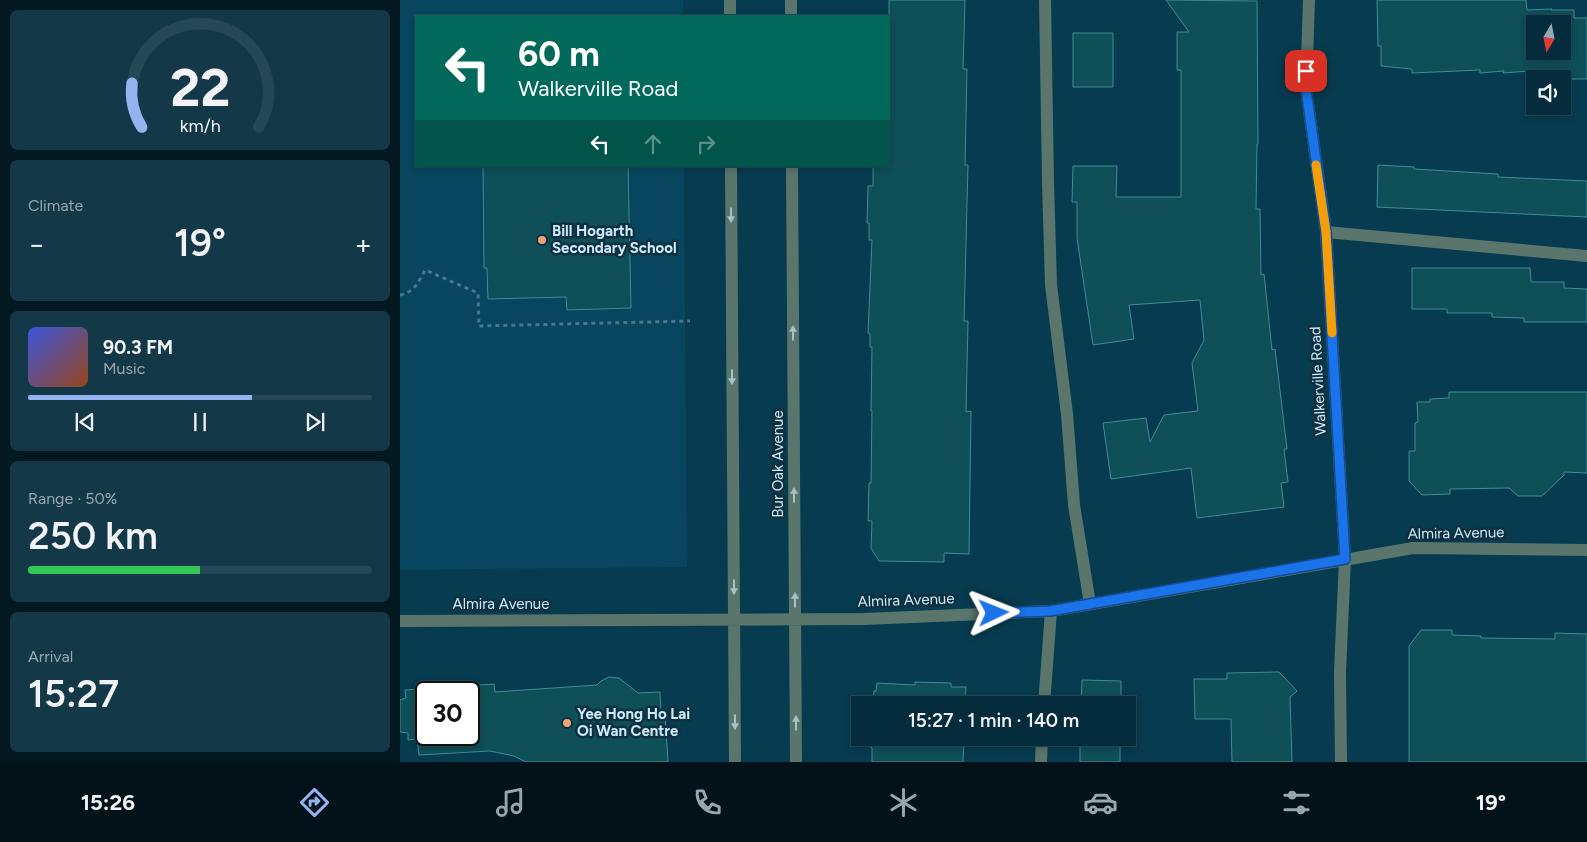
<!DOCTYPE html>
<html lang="en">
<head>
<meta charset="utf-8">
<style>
  body { margin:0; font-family:Figtree,sans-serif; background:#133847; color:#f1f3f6; height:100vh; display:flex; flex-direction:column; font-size:19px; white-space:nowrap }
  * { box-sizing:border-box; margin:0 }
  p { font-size:16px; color:#97a7af }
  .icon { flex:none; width:28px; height:28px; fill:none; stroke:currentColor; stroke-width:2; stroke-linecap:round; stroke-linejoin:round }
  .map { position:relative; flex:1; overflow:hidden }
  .drawer { display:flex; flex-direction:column; gap:10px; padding:10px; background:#031821; width:400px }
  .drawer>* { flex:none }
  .guide { position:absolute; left:15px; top:15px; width:475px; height:152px; border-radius:0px; box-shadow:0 2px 8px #0003,0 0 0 1px #264856; background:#00695c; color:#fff; overflow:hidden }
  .needle { width:32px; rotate:190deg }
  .fabs { position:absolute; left:1126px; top:15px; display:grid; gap:10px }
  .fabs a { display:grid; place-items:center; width:45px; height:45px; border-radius:0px; background:#052c3c; box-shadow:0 2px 8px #0003,0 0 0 1px #264856; font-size:25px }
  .speed { position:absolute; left:15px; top:681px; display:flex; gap:10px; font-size:25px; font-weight:700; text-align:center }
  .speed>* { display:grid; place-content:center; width:65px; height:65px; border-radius:50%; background:#052c3c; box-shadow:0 2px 8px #0003,0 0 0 1px #264856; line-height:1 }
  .speed .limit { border:2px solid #111; border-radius:8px; background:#fff; color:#111 }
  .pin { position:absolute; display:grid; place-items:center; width:42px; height:42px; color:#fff; margin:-21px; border-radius:10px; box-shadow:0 2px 8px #0006 }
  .me { position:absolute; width:55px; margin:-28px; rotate:88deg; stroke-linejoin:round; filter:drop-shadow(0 0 4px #0008) }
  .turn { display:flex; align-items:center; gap:18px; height:105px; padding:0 20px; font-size:22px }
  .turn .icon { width:65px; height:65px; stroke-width:2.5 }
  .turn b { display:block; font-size:35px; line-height:42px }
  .lanes { display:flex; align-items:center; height:48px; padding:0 20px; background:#0003; justify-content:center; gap:25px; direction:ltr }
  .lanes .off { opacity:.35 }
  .big { font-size:38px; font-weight:600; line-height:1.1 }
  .drawer .card { flex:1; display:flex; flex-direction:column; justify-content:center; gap:8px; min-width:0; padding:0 18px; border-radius:8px; background:#133847 }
  .drawer .dial { align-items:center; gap:0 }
  .dial svg { height:130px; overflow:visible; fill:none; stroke:#264856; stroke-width:7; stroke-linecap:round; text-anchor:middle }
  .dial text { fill:#f1f3f6; stroke:none }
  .song { display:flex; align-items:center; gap:15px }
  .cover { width:60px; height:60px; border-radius:8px; background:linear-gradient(135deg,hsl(230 70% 55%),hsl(20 70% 35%)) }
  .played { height:5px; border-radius:2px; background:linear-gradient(90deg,#95b2f1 65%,#264856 65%) }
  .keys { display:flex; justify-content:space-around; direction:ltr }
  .heat { display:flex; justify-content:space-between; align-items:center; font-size:28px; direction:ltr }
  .charge { height:8px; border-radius:4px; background:linear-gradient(90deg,#34c759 50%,#264856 0) }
  .trip { position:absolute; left:451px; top:696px; width:285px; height:50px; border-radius:0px; background:#052c3c; box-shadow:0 2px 8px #0003,0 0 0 1px #264856; font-weight:600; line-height:50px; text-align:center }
  .dock { display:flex; height:80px; justify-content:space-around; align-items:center; background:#021218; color:#97a7af }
  .dock .icon { width:35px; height:35px }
  .dock .active { color:#95b2f1 }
  .dock b { font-size:22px; color:#f1f3f6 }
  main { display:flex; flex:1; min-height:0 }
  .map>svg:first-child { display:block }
  .built { fill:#07465e }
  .building { fill:#0f4f58; stroke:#3f8c99; fill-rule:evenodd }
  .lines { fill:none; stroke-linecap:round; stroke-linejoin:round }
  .path { stroke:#4a778b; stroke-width:3; stroke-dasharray:4 4; stroke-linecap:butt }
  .minor { stroke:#5a756b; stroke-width:12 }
  .oneway { fill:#a4c2c9 }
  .route-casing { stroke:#114b97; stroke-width:12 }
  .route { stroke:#1a73e8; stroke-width:9 }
  .slow { stroke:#f59e0b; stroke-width:9 }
  .poi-dot { fill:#efa377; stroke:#0f303f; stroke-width:2 }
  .labels { text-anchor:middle; stroke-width:5; stroke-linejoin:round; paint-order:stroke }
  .poi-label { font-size:15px; font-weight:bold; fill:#ccebfb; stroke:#0f303f; text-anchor:start }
  .street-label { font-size:15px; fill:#ccebfb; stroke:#0f303f }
</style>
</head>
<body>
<main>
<section class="drawer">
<div class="card dial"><svg viewBox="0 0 100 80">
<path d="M14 69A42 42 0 1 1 86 69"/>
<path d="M14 69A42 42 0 0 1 8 42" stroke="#95b2f1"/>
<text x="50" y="56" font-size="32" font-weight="700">22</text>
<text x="50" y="72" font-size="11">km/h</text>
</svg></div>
<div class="card"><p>Climate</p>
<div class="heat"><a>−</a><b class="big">19°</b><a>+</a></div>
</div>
<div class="card">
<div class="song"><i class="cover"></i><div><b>90.3 FM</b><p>Music</p></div></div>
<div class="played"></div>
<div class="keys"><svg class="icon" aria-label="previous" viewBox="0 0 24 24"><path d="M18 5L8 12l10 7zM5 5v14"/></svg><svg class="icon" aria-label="pause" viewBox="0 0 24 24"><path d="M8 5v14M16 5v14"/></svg><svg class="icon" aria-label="next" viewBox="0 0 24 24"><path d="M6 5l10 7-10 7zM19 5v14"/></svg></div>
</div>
<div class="card"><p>Range · 50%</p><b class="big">250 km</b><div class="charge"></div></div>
<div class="card"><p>Arrival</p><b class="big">15:27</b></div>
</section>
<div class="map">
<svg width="1187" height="762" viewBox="0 0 1187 762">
  <rect width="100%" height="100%" fill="#073b50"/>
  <!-- built -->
  <path class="built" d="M0 0H283V16H16V166H284L287 567 0 570Z"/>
  <!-- building -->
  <path class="building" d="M489 0H565L563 69H567L565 165H568L564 321H568L566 412 571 411 569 554 544 553V562L479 561 471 548 472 521H468L469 483H471L472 411H471L472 347H470V334L468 333 472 240H469V223H467L468 186H473V166H489Z
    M766 0 857 1 858 144H857L856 209H860L861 275 864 274 872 350 875 349 887 449H884L888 482 881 483 884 507 797 518 791 468 711 479 703 423 746 418 750 442 764 415 798 411 792 363 804 340 800 300 729 305 734 339 693 345 677 238V202H672L673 166H717L716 197H781V70H777V32H789Z
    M977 0H1126L1127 10 1152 9 1151 10H1174V18H1187V79H1143V70L1103 73 1104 71 1080 73V70L1012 73V69L981 66V46H978ZM1135 24H1162V51H1135Z
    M673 33H713V87H673Z
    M978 165 1014 167V169L1098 174V177L1187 181V217L977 207Z
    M83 166H228L231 308 167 310 166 297 88 299 87 268H84Z
    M1012 268H1130L1131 282H1164V288L1187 289V322H1124V318L1092 317V313H1047V309H1012Z
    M1049 392H1187V473L1164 472V475L1142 496H1118L1109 488 1050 489V494L1022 495 1009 481V451H1015V423L1018 422 1017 402H1030V399L1049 398Z
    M1021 630H1052V635L1081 636V638L1155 639V633L1187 634V762H1009V646Z
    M879 672 897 691 890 697 892 762H832L831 719H795L794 679H827V673Z
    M209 677 219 678 238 693 260 692 261 714H265L268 762H126L114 756 90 751 19 755 17 739 8 740V733L0 732V700L6 698 5 690 94 684 95 692 197 685 201 681ZM26 692H69V735H26Z
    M682 680 721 681V705H681Z
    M515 682 551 683V687H566L565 705H473L474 691H476L477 683 515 685Z
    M471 738H564L563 762H472V748L470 747Z
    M680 738H720V762H680Z"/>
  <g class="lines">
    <!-- path -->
    <path class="path" d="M0 295C13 293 19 282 25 270L78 293 79 326 290 321"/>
    <!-- minor -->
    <path class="minor" d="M330 0V16
      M645 0 648 182 651 285 667 414 674 505 690 604
      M909 0 906 89 926 232 945 559 940 672 941 762
      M391 16V0
      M331 166 335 762
      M392 166 396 762
      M926 232 1187 256
      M0 621 464 619 651 611 1013 548 1187 550
      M644 705 651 611
      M641 762 642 738"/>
  </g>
  <!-- one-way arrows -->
  <defs><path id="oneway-solid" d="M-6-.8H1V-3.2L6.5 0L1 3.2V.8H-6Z" transform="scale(1.25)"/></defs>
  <g class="oneway">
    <use href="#oneway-solid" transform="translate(331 215) rotate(90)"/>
    <use href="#oneway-solid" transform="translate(393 333) rotate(-90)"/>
    <use href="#oneway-solid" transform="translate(332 377) rotate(90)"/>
    <use href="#oneway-solid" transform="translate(394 495) rotate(-90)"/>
    <use href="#oneway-solid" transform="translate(334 587) rotate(90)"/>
    <use href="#oneway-solid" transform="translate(395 600) rotate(-90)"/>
    <use href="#oneway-solid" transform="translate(335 722) rotate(90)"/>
    <use href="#oneway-solid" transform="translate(396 723) rotate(-90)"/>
  </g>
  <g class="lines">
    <defs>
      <path id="route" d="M594 613 650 611 945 559 926 232 906 89V71"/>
    </defs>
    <!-- route casing -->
    <use href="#route" class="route-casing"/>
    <!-- route -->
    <use href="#route" class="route"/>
    <!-- slow -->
    <path class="slow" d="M916 165 926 232 932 333"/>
  </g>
  <!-- markers -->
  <g class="poi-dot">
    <circle cx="142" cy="240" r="5"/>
    <circle cx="167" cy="723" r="5"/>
  </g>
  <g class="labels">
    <!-- poi labels -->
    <g class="poi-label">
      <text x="152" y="236">Bill Hogarth<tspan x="152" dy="17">Secondary School</tspan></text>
      <text x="177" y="719">Yee Hong Ho Lai<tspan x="177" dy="17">Oi Wan Centre</tspan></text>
    </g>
    <!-- street labels -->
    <g class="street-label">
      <text transform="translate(918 381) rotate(-93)" y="5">Walkerville Road</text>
      <text transform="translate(378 464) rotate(-90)" y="5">Bur Oak Avenue</text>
      <text transform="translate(1056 533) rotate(-1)" y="5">Almira Avenue</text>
      <text transform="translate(506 600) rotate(-2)" y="5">Almira Avenue</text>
      <text x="101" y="609">Almira Avenue</text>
    </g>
  </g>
</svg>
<div class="fabs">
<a><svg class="needle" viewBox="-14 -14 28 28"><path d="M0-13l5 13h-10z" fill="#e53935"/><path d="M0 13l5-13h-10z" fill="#97a7af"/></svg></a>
<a><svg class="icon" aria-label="sound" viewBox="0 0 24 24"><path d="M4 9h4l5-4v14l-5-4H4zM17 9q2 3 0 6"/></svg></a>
</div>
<div class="speed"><div class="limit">30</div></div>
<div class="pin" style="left:906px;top:71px;background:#d93025"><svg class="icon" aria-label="arrive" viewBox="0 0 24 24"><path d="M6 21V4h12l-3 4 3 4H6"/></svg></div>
<svg class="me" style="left:594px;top:613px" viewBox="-20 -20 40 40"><path d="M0-17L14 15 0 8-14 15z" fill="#1a73e8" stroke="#fff" stroke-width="4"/></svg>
<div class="trip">15:27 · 1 min · 140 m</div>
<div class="guide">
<div class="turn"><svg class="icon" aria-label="left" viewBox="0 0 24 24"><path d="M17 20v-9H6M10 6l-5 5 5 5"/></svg><div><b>60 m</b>Walkerville Road</div></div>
<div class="lanes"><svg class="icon" aria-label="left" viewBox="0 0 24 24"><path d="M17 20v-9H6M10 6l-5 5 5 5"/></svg><svg class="icon off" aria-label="ahead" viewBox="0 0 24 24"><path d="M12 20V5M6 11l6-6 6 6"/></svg><svg class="icon off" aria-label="right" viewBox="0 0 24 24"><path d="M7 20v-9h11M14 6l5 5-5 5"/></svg></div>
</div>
</div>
</main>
<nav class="dock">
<b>15:26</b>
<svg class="icon active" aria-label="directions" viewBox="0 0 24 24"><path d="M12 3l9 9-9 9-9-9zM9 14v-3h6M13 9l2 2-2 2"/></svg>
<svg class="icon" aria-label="music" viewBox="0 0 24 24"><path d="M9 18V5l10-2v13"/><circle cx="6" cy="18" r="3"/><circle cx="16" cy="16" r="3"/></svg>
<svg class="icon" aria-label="phone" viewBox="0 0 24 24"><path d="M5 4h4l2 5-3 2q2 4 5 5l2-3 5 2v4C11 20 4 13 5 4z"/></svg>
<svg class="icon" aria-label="climate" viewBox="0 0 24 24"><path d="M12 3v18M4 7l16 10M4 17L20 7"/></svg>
<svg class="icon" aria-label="car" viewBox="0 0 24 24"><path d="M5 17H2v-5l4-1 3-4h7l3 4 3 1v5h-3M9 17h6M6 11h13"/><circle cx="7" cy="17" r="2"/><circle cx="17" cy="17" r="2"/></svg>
<svg class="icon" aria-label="filters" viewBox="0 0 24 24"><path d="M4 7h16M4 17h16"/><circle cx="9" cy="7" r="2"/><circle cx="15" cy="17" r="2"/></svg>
<b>19°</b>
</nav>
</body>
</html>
